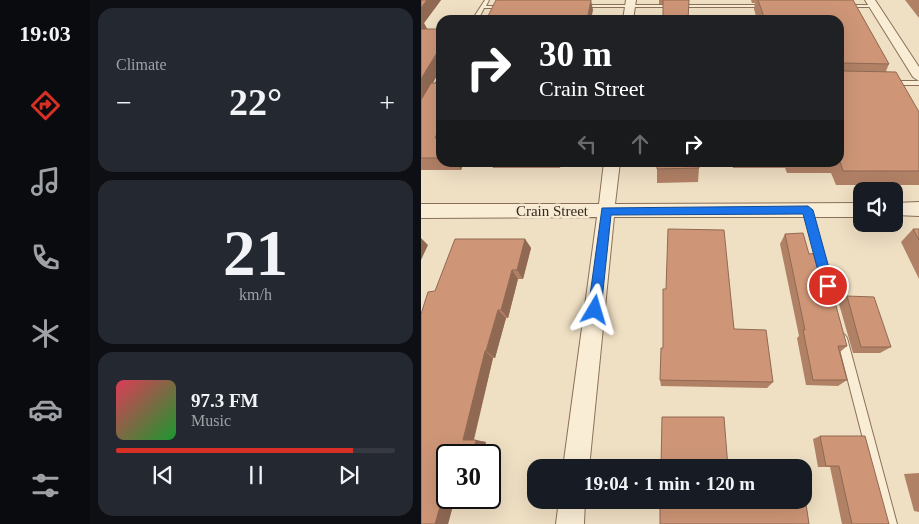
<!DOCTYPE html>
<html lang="en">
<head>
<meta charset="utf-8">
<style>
  body { margin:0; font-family:Georgia,serif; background:#242831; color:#f1f3f6; height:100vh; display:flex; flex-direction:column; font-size:19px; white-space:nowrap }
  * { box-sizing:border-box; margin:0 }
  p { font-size:16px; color:#9ea1a6 }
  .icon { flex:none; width:28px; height:28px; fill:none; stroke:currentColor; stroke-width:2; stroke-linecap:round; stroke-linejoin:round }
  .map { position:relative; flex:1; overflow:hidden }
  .panel { display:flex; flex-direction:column; gap:8px; padding:8px; background:#0d0f14; width:331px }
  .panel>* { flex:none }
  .guide { position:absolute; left:15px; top:15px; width:408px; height:152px; border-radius:15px; box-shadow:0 5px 20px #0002; background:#202124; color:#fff; overflow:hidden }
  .buttons { position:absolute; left:432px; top:182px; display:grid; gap:10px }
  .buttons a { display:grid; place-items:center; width:50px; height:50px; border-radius:10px; background:#171b24; box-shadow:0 5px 20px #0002; font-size:25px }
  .speed { position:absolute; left:15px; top:444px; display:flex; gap:10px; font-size:25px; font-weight:700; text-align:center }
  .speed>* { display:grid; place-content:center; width:65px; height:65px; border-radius:50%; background:#171b24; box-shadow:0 5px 20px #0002; line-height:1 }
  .speed .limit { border:2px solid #111; border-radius:8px; background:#fff; color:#111 }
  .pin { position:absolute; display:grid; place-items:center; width:42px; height:42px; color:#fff; margin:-21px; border:2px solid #fff; border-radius:50%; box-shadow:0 1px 5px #0007 }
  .me { position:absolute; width:55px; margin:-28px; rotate:7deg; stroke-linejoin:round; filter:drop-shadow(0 0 4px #0008) }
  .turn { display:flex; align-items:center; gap:18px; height:105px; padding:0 20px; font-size:22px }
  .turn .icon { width:65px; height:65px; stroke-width:2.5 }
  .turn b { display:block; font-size:35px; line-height:42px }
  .lanes { display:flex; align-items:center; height:48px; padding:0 20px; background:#0003; justify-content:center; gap:25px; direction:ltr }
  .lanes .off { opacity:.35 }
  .big { font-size:38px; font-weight:800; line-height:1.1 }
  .panel .card { flex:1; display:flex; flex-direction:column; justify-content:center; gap:8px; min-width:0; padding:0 18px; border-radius:15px; background:#242831 }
  .panel .dial { align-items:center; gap:0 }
  .dial b { font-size:65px; line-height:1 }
  .song { display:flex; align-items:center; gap:15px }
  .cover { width:60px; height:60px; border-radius:8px; background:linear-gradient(135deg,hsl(350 70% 55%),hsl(130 70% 35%)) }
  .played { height:5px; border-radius:2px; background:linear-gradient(90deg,#d93025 85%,#363941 85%) }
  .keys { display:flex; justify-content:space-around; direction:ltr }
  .heat { display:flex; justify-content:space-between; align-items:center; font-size:28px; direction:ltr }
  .trip { position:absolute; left:106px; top:459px; width:285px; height:50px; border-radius:15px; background:#171b24; box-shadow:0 5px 20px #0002; font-weight:800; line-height:50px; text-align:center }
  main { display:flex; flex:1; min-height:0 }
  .dock { display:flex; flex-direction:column; width:90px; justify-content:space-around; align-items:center; background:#090b0e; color:#9ea1a6 }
  .dock .icon { width:35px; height:35px }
  .dock .active { color:#d93025 }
  .dock b { font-size:22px; color:#f1f3f6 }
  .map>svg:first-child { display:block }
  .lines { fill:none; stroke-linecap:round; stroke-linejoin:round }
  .lane-casing { stroke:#8a7059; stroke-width:2 }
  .street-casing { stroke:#8a7059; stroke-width:2 }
  .lane { fill:#faedd6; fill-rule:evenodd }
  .street { fill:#faedd6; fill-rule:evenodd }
  .wall { fill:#b18166 }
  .shaded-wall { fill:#906953 }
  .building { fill:#ce9677; stroke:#906953 }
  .route { fill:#1a73e8; stroke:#114b97 }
  .labels { text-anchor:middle; stroke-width:5; stroke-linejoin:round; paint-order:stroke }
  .street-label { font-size:15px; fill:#39291e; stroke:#f6ead2 }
</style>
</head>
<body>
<main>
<nav class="dock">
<b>19:03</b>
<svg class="icon active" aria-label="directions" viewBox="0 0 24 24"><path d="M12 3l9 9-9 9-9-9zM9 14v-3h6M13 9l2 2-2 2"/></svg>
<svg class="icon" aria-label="music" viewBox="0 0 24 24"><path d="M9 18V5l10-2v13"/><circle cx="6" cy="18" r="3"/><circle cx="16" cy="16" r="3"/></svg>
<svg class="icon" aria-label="phone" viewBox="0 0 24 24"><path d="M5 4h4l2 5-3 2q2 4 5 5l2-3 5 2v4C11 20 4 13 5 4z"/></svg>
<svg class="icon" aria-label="climate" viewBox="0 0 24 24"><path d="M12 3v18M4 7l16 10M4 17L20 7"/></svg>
<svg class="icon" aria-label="car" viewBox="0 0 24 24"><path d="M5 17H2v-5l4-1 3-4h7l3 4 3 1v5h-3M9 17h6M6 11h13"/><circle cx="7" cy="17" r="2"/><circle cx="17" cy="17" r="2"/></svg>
<svg class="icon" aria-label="filters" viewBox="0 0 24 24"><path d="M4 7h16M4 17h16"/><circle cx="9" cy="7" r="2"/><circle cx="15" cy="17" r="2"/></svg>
</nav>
<section class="panel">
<div class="card"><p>Climate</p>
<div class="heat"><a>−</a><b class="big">22°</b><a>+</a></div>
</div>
<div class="card dial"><b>21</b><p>km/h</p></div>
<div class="card">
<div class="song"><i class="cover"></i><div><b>97.3 FM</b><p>Music</p></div></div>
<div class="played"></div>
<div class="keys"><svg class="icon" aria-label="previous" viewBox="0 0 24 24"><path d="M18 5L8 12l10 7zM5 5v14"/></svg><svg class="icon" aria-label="pause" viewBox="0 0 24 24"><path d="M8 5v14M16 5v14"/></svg><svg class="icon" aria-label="next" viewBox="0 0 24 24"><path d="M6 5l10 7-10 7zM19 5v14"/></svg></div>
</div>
</section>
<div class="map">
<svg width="498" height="524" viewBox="0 0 498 524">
  <rect width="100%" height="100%" fill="#efdfc3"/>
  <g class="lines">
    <defs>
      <path id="lane" d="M64 0H68L65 6H82L84 7 82 8H63L57 20H51Z
        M158 5H345L347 6 345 7H158Z
        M423 5H452L454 6 452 7H425L423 6Z
        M20 77V85L15 94 10 95 9 94 17 79Z
        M498 81V85H471L468 83 471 81Z
        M387 207 391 210 407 272 406 275 403 276 400 275 399 272 383 210Z
        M421 333 424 335 426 338 476 524H464L416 338 418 335Z"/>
      <path id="street" d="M205 0H215L212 20H202Z
        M444 0H454L498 67V81L492 77Z
        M183 162H199L194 204 441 203V217H193L168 468H142L176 217 0 218V204H178Z
        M498 202V216L474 215V203Z
        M138 500H164L163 524H135Z"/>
    </defs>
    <!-- lane casing -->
    <use href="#lane" class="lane-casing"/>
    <!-- street casing -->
    <use href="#street" class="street-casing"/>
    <!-- lane -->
    <use href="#lane" class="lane"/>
    <!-- street -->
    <use href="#street" class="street"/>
  </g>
  <!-- wall -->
  <path class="wall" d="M0 0H20L3 23 12 83H20V162H43L40 170H0Z
    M238 0H268L242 4H238Z
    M330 0H432L468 64 465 71 498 112V185H415L410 173H366L364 168H312L311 162H418V20H336L333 9 334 3H331Z
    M484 0H498V18Z
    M69 162H140L139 168H72Z
    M236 162 278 168 277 182 236 183Z
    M492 229H498V279L480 242Z
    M364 234 388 254 426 346 419 352 426 380 417 386 385 385 376 338 378 336 359 244Z
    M104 239 110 248 102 279H97L87 318H85L74 358H72L53 440 65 442 61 455H26L34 498 27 524H0L14 291Z
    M426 296 470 347 459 353H432L418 304Z
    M313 329 352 382 346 388 240 386 239 380 242 348Z
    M399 436 468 524H421L409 467H397L392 439Z
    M498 473V512L493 511 483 474Z"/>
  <!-- shaded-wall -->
  <path class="shaded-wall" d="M6 0H20L3 23 8 32 0 37V8Z
    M170 0 172 10 170 20H166Z
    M20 46V69L5 95 0 106V79Z
    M20 125V147L14 138Z
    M35 162H43L40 170Z
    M137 162H140L139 168Z
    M0 238 7 245 0 260Z
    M104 239 110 248 102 279 96 270Z
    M91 270 97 279 87 318 80 310Z
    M77 310 85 318 74 358 65 351Z
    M64 351 72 358 52 442 42 440Z
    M55 440 65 442 61 455H51Z
    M26 483V498H34L27 524H14Z"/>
  <!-- building -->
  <path class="building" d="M0 0H6L0 8Z
    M75 0H170L166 20H65Z
    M242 0H268L267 20H242Z
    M337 0H432L468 64 424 63 422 65 423 71 475 72 498 112V171H422L418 158V20H344Z
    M0 29H20V46L0 79Z
    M10 83H20V125L14 138H20V158H0V100Z
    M236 162H278V168L236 169Z
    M247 229 303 230 313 329 345 330 352 382 239 380 240 348H242V289H245Z
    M492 229H498V240Z
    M382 233 388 254 398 253 412 295 426 346H417L426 380H392L382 330H384L364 234Z
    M34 239H104L96 270H91L80 310H77L65 351H64L42 440H55L51 455H26V483L14 524H0V314L7 292 14 291Z
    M426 296 453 297 470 347H440Z
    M241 417H303L307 468H240Z
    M399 436H444L468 524H431L418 466H405Z
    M382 497H384L388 524H239V500H382Z"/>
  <!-- route -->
  <path class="route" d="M387 206 392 210 413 286 411 290 407 291 403 290 401 286 382 214 190 215 180 310 178 315 174 316 169 315 167 310 181 208Z"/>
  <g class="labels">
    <!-- street labels -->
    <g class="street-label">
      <text x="131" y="216">Crain Street</text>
    </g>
  </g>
</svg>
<div class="buttons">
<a><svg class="icon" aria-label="sound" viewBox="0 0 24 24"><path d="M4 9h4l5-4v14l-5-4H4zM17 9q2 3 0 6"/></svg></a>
</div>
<div class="speed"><div class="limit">30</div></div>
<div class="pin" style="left:407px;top:286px;background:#d93025"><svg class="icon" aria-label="arrive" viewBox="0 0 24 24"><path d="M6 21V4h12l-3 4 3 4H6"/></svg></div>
<svg class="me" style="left:174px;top:310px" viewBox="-20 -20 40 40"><path d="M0-17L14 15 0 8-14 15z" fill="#1a73e8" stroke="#fff" stroke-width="4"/></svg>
<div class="trip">19:04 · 1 min · 120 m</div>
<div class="guide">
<div class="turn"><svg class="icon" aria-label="right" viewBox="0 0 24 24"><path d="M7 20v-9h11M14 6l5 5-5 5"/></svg><div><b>30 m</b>Crain Street</div></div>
<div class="lanes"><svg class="icon off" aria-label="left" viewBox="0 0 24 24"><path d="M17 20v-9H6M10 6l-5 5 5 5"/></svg><svg class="icon off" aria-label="ahead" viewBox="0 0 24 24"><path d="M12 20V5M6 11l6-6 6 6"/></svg><svg class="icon" aria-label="right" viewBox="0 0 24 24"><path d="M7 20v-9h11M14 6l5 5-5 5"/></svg></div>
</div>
</div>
</main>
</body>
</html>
